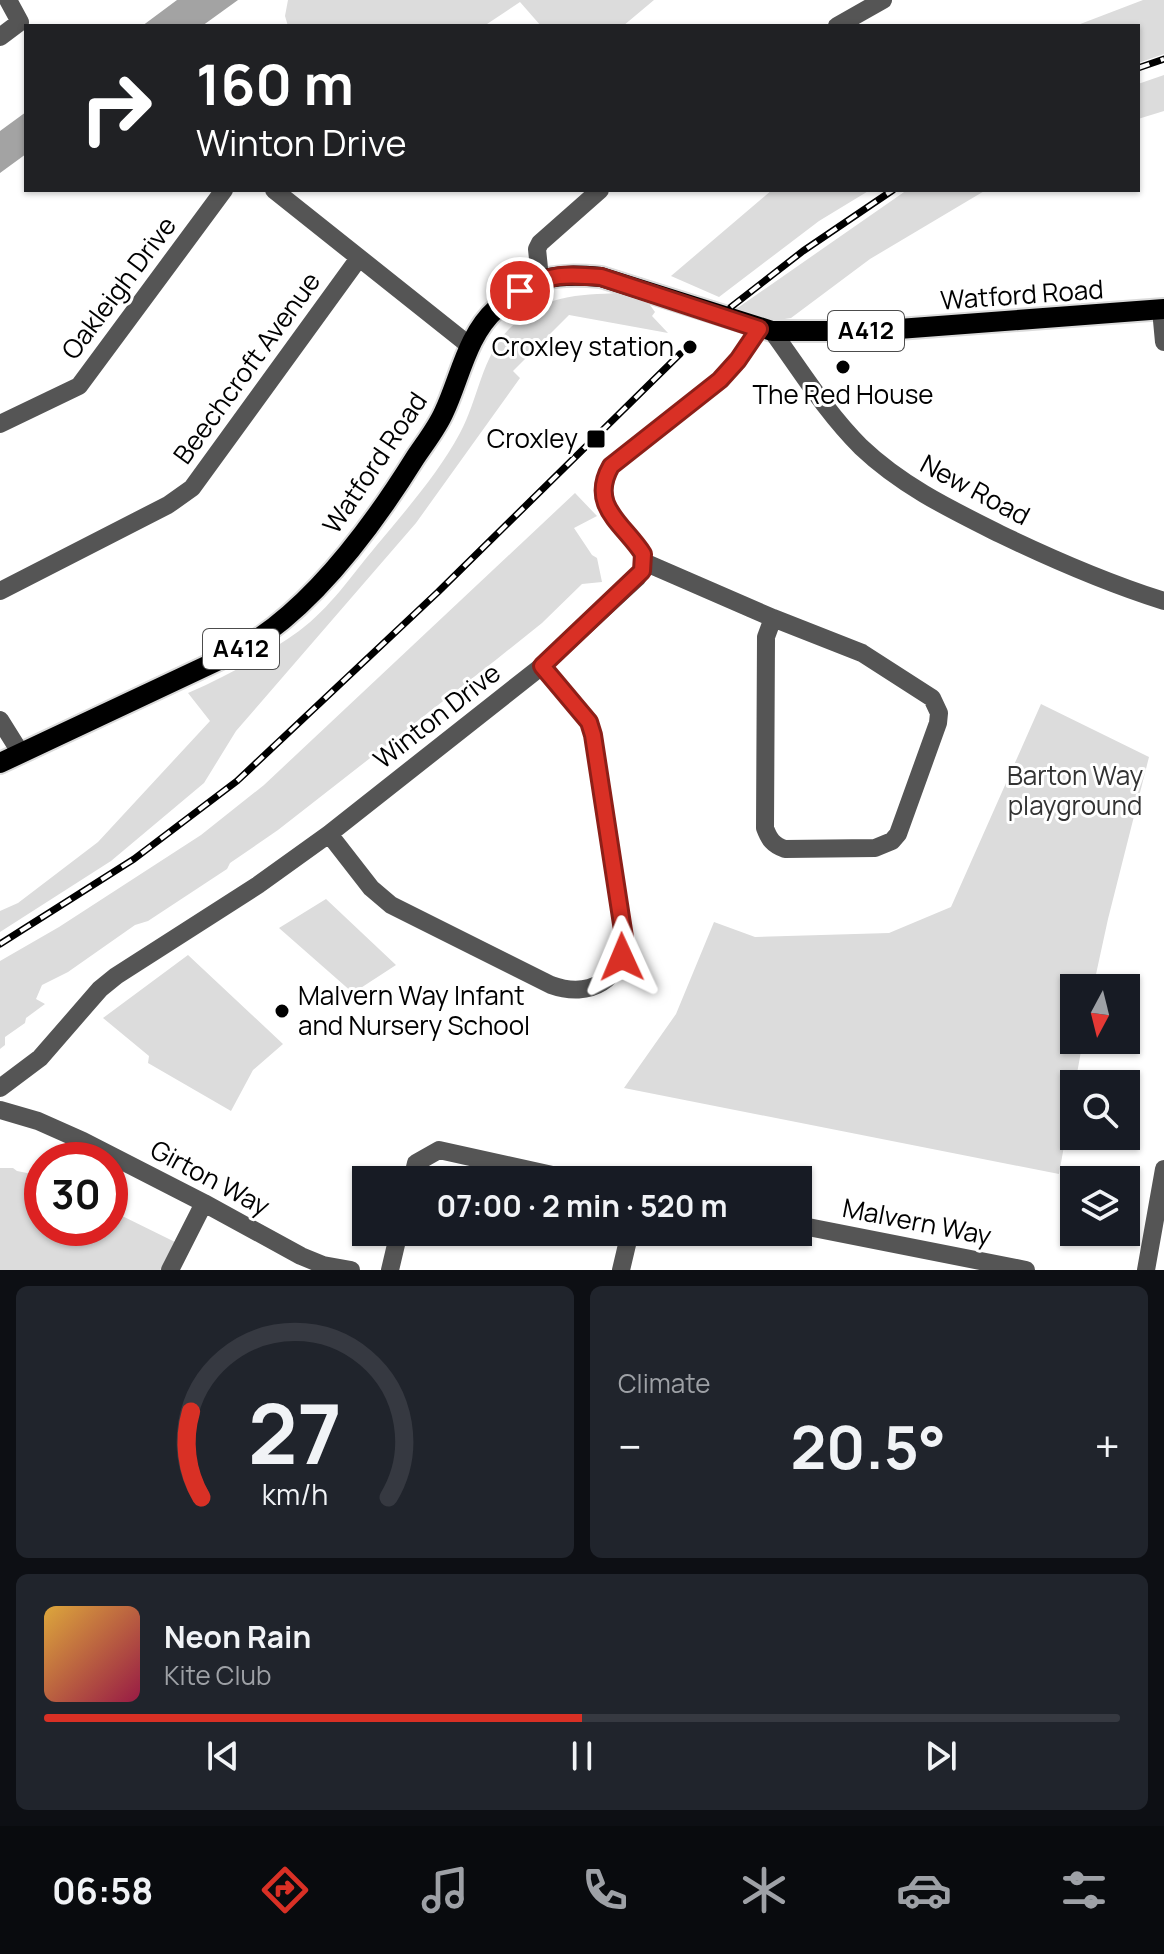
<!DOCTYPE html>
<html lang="en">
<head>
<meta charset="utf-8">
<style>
  body { margin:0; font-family:Manrope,sans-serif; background:#20242c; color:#f1f3f6; height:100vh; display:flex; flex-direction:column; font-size:30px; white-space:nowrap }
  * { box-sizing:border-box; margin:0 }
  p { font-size:26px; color:#9ea1a6 }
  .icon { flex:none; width:44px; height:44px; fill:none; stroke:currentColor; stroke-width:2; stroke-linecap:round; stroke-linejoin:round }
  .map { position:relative; height:1270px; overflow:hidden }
  .panel { display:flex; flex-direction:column; gap:16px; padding:16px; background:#0d0f14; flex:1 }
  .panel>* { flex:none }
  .guide { position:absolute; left:24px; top:24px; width:1116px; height:168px; border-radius:0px; box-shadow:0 2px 6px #0004; background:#202124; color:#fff; overflow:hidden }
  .needle { width:52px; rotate:187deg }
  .tools { position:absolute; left:1060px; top:974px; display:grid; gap:16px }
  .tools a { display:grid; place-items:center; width:80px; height:80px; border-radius:0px; background:#171b24; box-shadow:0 2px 6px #0004; font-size:40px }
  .speed { position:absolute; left:24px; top:1142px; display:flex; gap:16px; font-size:40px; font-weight:700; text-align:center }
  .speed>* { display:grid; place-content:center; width:104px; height:104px; border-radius:50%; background:#171b24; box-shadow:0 2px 6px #0004; line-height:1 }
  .speed .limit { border:12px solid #d22; background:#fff; color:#111 }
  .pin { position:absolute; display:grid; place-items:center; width:68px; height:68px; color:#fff; margin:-34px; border:4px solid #fff; border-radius:50%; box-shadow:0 2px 8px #0007 }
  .me { position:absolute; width:88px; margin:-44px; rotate:359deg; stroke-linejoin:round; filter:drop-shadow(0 0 6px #0008) }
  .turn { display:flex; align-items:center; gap:28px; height:168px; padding:0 40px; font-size:36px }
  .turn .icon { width:104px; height:104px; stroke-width:2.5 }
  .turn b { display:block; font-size:56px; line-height:68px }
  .big { font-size:60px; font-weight:700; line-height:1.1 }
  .panel .widget { flex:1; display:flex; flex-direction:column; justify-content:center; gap:12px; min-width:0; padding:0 28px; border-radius:12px; background:#20242c }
  .panel .dial { align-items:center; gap:0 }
  .dial svg { height:208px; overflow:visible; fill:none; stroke:#363941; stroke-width:7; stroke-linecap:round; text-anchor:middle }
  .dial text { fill:#f1f3f6; stroke:none }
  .song { display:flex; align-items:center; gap:24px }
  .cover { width:96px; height:96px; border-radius:12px; background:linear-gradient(135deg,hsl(40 70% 55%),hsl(340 70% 35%)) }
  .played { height:8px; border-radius:4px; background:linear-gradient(90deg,#d93025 50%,#363941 50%) }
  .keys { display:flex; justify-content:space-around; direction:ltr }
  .heat { display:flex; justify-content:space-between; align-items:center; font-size:44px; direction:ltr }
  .panel .tiles { flex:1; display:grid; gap:16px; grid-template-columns:1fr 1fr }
  .widget:last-child { grid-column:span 2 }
  .trip { position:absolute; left:352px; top:1166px; width:460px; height:80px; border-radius:0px; background:#171b24; box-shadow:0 2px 6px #0004; font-weight:700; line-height:80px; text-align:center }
  .tabs { display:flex; height:128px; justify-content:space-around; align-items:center; background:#090b0e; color:#9ea1a6 }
  .tabs .icon { width:56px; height:56px }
  .tabs .on { color:#d93025 }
  .tabs b { font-size:36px; color:#f1f3f6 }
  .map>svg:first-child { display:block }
  .green { fill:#dcdcdc }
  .water { fill:#a3a3a3 }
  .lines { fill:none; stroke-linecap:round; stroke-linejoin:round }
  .major-casing { stroke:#dbdbdb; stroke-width:24 }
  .minor { stroke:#555; stroke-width:18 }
  .major { stroke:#000; stroke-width:20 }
  .rail-casing { stroke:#000; stroke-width:7 }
  .rail { stroke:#fff; stroke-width:4; stroke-dasharray:12; stroke-linecap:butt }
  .route-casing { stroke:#8d1f18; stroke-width:20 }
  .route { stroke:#d93025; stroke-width:14 }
  .poi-dot { fill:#000; stroke:#fff; stroke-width:3 }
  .labels { text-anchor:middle; stroke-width:6; stroke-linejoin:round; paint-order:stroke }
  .shield { fill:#fff; stroke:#4c4c4c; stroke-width:2 }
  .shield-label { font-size:24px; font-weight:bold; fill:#000 }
  .street-label { font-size:26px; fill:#000; stroke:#fff }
  .poi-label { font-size:26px; fill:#000; stroke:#fff; text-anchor:end }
  .park-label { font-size:26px; fill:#333; stroke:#fff }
</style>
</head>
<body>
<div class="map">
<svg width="1164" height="1270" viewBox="0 0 1164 1270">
  <rect width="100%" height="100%" fill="#fff"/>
  <!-- green -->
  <path class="green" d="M288 0H654L623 26H541L520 2 484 26H288L285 16Z
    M1143 0H1164V54L1138 63V26H1075Z
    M1164 75V111L1138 119V84Z
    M772 190H870L819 221 719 297 671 276Z
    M907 190H986L870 259 791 318 772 321 736 309Z
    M621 293 650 305 655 312 652 316 668 333 569 315 513 371 520 378 416 523 236 731 204 783 111 861 0 932V911L18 903 98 842 210 721 188 693C227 676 264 656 299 631 330 608 352 575 377 545 406 510 438 474 460 433 478 400 482 356 509 329 544 294 576 295 621 293Z
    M575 493 597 516 574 528 592 555 597 558 602 582 582 584 542 623 497 659 278 830 230 863 227 869 148 921 135 925 68 972 42 985 36 999 45 1004 26 1018 25 1023 5 1037V1045L0 1049V961L59 927 201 835 264 785Z
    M1041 704 1149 757 1108 919 1093 988H1074V1040H1083L1059 1174 624 1088 676 1014 714 922 755 937 889 933 951 907Z
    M326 899 396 965 353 993 279 928Z
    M188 955 283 1044 253 1070 231 1111 148 1063 149 1056 103 1018Z
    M0 1168H13L17 1171 42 1176V1228H110V1210L175 1242 164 1270H0Z"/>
  <!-- water -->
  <path class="water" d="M177 0H238L202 26H142Z
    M26 112V154L0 173V131Z"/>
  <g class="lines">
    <defs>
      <path id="major" d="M0 763 236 652C309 613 372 527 415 458 425 443 437 428 444 412 460 378 467 335 496 309 533 276 553 273 601 277L772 331H872L1164 309"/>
    </defs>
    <!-- major casing -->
    <use href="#major" class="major-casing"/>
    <!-- minor -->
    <path class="minor" d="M837 26 883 0
      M0 37 20 22 8 0
      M274 190 470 346
      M540 278 537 249 540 243 600 190
      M1161 310 1164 342
      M772 331C801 371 826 412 861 447 902 486 950 509 1000 534 1054 560 1107 583 1164 601
      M0 424 79 386 224 190
      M644 562 773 618 862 653 932 698 939 713 938 723 898 834 892 841 875 848 785 849C773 845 769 839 765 828L766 637 773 618
      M0 591 168 505 192 488 359 258
      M0 720 20 752
      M329 834 371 888 391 905 551 985C590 999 623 980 624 937L593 735 589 722 542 666
      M0 1088 40 1058 100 989 116 976 258 885 329 834 542 666 637 578 642 571 643 554C623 523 588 506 611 466L720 380 738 360 759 329
      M0 1110 38 1121 83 1141 204 1203 301 1256 323 1265 351 1270
      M412 1180 416 1163 439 1150 575 1180
      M798 1225 1026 1270
      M170 1270 204 1203
      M390 1270 399 1232
      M621 1270 630 1232
      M1146 1270 1164 1169"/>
    <!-- major -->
    <use href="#major" class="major"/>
    <defs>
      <path id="rail" d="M1138 68 1164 59
        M731 307 803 251 893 190
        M0 944 134 859 237 781 438 592 680 354"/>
    </defs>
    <!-- rail casing -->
    <use href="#rail" class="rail-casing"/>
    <!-- rail -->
    <use href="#rail" class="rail"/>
  </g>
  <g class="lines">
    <defs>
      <path id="route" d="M520 291C549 273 568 274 601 277L759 329 738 360 720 380 611 466C588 506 624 524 643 554L642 571 542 666 589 722 593 735 624 937 622 957"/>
    </defs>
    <!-- route casing -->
    <use href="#route" class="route-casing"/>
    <!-- route -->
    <use href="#route" class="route"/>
  </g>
  <!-- markers -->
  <g class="poi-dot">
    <circle cx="690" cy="347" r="8"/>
    <circle cx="843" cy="367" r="8"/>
    <rect x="586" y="429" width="20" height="20" rx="4"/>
    <circle cx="282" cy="1011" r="8"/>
  </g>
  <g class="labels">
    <!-- shield labels -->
    <g class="shield">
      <rect x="828" y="311" width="76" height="40" rx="6"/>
      <rect x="203" y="629" width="76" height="40" rx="6"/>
    </g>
    <g class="shield-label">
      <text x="866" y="339">A412</text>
      <text x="241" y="657">A412</text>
    </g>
    <!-- street labels -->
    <g class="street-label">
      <text transform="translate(119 288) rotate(-53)" y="9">Oakleigh Drive</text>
      <text transform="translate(1022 295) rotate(-4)" y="9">Watford Road</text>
      <text transform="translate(247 368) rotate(-54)" y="9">Beechcroft Avenue</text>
      <text transform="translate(375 463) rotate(-56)" y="9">Watford Road</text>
      <text transform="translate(975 490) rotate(28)" y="9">New Road</text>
      <text transform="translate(437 716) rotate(-38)" y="9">Winton Drive</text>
      <text transform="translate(210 1178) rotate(28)" y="9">Girton Way</text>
      <text transform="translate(917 1222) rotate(11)" y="9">Malvern Way</text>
    </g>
    <!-- poi labels -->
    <g class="poi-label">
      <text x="674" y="356">Croxley station</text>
      <text x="843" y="404" text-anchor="middle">The Red House</text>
      <text x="578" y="448">Croxley</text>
      <text x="298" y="1005" text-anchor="start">Malvern Way Infant<tspan x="298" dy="30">and Nursery School</tspan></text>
    </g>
    <!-- park labels -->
    <g class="park-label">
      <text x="1075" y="785">Barton Way<tspan x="1075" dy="30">playground</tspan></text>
    </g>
  </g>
</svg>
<div class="tools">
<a><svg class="needle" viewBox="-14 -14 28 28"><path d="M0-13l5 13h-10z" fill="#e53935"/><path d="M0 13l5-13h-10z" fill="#9ea1a6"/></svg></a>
<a><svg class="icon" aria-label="search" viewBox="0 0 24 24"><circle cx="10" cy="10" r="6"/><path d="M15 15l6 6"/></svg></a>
<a><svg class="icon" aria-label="layers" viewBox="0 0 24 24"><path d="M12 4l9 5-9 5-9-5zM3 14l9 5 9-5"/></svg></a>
</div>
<div class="speed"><div class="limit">30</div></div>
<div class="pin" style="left:520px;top:291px;background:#d93025"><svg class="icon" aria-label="arrive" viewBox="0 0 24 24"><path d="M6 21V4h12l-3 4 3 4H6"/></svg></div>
<svg class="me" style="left:622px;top:957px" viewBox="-20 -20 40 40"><path d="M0-17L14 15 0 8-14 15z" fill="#d93025" stroke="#fff" stroke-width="4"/></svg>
<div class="trip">07:00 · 2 min · 520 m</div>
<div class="guide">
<div class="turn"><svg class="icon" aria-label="right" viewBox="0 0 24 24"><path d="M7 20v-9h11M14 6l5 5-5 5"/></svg><div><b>160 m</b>Winton Drive</div></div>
</div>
</div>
<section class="panel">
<div class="tiles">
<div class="widget dial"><svg viewBox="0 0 100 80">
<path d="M14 69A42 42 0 1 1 86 69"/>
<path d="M14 69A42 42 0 0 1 10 36" stroke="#d93025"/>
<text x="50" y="56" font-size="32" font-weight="700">27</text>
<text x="50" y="72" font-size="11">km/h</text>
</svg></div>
<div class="widget"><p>Climate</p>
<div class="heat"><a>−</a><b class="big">20.5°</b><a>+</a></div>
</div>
<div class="widget">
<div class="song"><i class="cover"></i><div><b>Neon Rain</b><p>Kite Club</p></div></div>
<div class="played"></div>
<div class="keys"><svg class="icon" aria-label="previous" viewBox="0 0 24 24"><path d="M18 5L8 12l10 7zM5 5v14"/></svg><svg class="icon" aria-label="pause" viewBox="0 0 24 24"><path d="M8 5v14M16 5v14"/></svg><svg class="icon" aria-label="next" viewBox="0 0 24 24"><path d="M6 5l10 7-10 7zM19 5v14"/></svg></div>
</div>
</div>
</section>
<nav class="tabs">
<b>06:58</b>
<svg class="icon on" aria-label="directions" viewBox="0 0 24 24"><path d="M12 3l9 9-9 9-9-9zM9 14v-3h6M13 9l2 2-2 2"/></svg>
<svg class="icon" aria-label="music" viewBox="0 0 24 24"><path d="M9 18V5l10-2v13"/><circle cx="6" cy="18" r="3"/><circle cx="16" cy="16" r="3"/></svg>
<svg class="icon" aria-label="phone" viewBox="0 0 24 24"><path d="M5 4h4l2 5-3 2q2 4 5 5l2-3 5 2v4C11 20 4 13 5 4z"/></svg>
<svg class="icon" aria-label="climate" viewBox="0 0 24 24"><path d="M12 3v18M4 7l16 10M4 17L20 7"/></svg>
<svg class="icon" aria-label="car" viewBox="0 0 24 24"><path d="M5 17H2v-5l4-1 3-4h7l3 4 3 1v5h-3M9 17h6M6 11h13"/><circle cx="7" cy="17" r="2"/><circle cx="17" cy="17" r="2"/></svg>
<svg class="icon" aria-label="filters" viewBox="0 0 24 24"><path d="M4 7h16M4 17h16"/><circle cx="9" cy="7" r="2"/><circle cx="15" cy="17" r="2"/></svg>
</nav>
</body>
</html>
